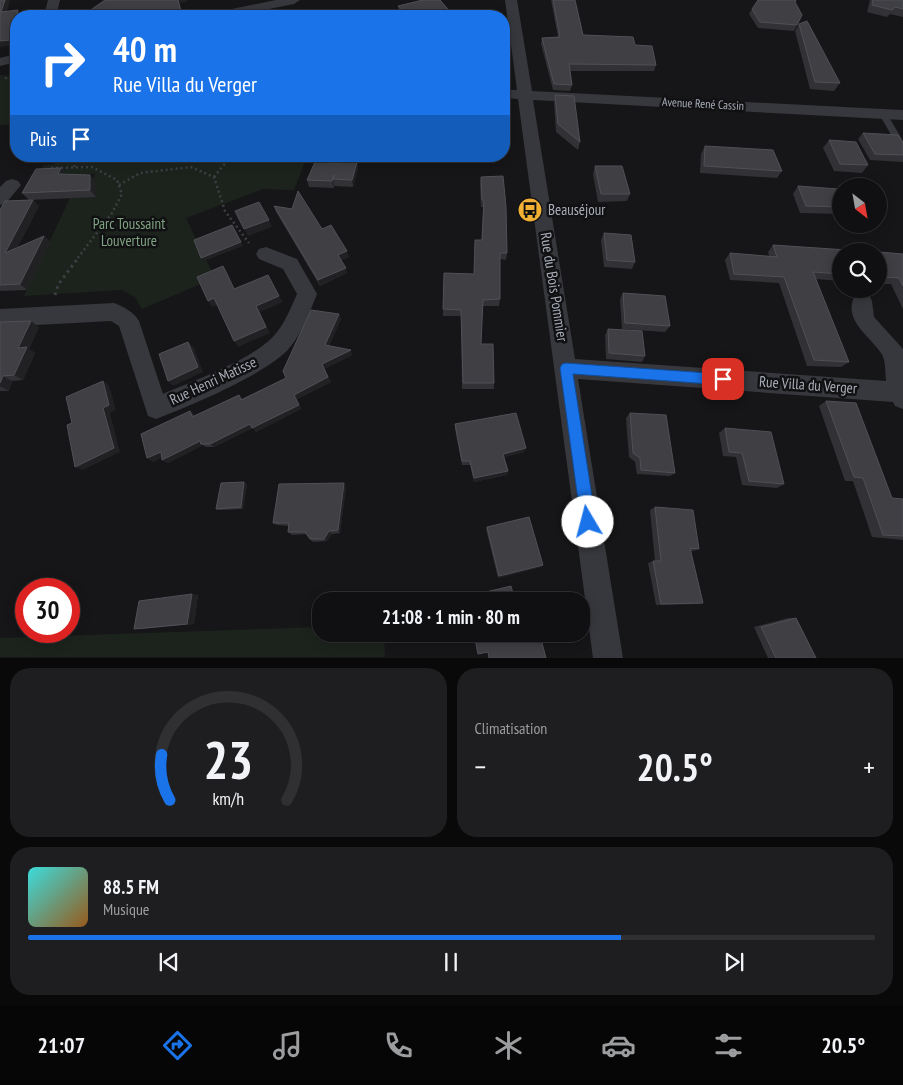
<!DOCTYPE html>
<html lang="fr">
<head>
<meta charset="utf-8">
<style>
  body { margin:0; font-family:"PT Sans Narrow",sans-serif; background:#1e1e20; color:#f1f3f6; height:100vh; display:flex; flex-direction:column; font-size:19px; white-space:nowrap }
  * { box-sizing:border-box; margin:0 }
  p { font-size:16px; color:#9c9d9f }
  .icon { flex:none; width:28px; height:28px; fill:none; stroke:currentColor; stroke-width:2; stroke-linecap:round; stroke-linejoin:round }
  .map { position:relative; height:658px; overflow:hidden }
  .panel { display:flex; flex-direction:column; gap:10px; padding:10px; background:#09090a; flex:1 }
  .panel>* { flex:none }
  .banner { position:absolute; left:10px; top:10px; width:500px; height:152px; border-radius:20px; box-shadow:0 2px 12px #0003,0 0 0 1px #303032; background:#1a73e8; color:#fff; overflow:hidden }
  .needle { width:32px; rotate:149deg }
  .controls { position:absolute; left:832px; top:178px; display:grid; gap:10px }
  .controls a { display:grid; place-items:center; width:55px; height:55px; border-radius:50%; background:#101012; box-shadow:0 2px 12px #0003,0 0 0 1px #303032; font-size:25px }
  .speed { position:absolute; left:15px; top:578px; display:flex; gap:10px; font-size:25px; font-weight:700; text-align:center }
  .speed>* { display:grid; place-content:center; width:65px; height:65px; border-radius:50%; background:#101012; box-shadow:0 2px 12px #0003,0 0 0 1px #303032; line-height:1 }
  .speed .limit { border:8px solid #d22; background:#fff; color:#111 }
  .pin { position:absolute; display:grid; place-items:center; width:42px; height:42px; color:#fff; margin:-21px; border-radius:10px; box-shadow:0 2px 8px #0006 }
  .me { position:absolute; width:55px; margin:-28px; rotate:352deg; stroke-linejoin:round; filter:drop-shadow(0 0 4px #0008) }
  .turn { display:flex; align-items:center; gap:18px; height:105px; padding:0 20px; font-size:22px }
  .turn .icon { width:65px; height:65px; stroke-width:2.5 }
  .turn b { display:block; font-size:35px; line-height:42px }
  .then { display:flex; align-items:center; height:48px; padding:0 20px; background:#0003; gap:10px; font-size:19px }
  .big { font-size:38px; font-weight:800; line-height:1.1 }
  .panel .tile { flex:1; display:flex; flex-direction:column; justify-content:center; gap:8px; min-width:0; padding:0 18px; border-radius:20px; background:#1e1e20 }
  .panel .dial { align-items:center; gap:0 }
  .dial svg { height:130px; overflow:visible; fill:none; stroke:#303032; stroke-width:7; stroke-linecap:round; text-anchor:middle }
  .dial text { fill:#f1f3f6; stroke:none }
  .song { display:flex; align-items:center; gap:15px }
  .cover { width:60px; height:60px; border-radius:8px; background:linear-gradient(135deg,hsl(180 70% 55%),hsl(30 70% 35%)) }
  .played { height:5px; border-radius:2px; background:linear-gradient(90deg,#1a73e8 70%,#303032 70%) }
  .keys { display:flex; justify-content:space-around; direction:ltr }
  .heat { display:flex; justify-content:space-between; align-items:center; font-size:28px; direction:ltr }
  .panel .tiles { flex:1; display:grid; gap:10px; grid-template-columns:1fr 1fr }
  .tile:last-child { grid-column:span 2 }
  .trip { position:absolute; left:312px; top:592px; width:278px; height:50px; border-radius:20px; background:#101012; box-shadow:0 2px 12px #0003,0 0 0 1px #303032; font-weight:800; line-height:50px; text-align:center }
  .dock { display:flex; height:80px; justify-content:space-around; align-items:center; background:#060607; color:#9c9d9f }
  .dock .icon { width:35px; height:35px }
  .dock .selected { color:#1a73e8 }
  .dock b { font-size:22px; color:#f1f3f6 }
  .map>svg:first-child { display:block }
  .green { fill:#1c231d }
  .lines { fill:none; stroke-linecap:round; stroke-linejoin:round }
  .path-far2 { stroke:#3d3f44; stroke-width:2; stroke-dasharray:2 2.5; stroke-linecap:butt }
  .path-far1 { stroke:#3d3f44; stroke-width:2.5; stroke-dasharray:2 3; stroke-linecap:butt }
  .path { stroke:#3d3f44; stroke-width:3; stroke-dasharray:2.5 4; stroke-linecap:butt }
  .service { fill:#37383d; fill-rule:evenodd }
  .minor { fill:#37383d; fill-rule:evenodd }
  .wall { fill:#323236 }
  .shaded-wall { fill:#212124 }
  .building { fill:#3f3f44; stroke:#4f5156 }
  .route { fill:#1a73e8; stroke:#114b97 }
  .labels { text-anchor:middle; stroke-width:5; stroke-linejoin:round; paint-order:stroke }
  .far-street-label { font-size:12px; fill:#a8adb8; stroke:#111113 }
  .poi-label { font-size:15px; fill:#a8adb8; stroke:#111113; text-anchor:start }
  .park-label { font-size:15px; fill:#7fa381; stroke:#111113 }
  .street-label { font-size:15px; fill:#a8adb8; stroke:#111113 }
</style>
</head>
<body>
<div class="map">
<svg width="903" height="658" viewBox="0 0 903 658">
  <rect width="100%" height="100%" fill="#161618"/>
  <!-- green -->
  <path class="green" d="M0 75 16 76V124L0 125Z
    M58 156H307L294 190 263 189 186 218 215 278 142 309 135 297 122 290 24 296 70 198 85 197 95 174 38 176 44 165H54Z
    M321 627V634H384L385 657H0V638Z"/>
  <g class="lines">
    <!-- path-far2 -->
    <path class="path-far2" d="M5 78 16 80"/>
    <!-- path-far1 -->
    <path class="path-far1" d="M74 167 78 156
      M51 168 92 167 117 180 122 194 112 213 77 259
      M214 177 231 156
      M119 185 140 173 191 167 214 177 225 211 249 243"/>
    <!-- path -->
    <path class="path" d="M55 295 58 285 78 258"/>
    <!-- service -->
    <path class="service" d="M883 111 886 112 903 141V151L900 150 879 114Z"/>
    <!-- minor -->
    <path class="minor" d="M48 0H60L56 16H44Z
      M276 0H300L294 4 234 16H211L217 12Z
      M505 0H517L532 91 903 110V120L533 100 575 359 886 381C885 373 886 359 881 353 869 335 842 320 855 295L862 293 869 295 872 301 874 317 903 349V409L895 406 893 402 578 379 623 658H593L518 99 504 98V90H517Z
      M16 54V62L0 66V58Z
      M12 179 18 181 21 185 6 203 0 205V187L6 181Z
      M266 247 297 259 317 294C310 311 303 331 291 346 270 373 190 406 156 419L148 416 119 326 111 321 0 327V309L114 303C124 307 134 312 139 321L163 394C195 380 256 359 277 332 286 321 291 307 297 294L283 269 259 259 256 254 259 249Z"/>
  </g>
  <!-- wall -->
  <path class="wall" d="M551 0H575L583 35 635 45 656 65 654 71H570L572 85 570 91 553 90 541 44 542 38 558 37Z
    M870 0H903V17L890 14 887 17 867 12Z
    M795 2 797 25 794 31 758 28 749 14 752 9Z
    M398 6 454 16H402L399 12Z
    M799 24 840 83 834 91 810 89 795 31Z
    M555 95 580 142 578 150 556 132 554 103Z
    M863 133 903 143V162L870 160 858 139Z
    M829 140 868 165 862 173 834 171 823 148Z
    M705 146 782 171 777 178 700 173 701 154Z
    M357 162 358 168 353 187 334 186V188L309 187 307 180 338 163Z
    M595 166 630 194 627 201 598 202 593 174Z
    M67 175 96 182V197L29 200 22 193Z
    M481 177 507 253 506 260 500 259V299L499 306H482L481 344 494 383V389H462L461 316H443V309L474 274 482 240 483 207H481L480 184Z
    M798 186 841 196V213L840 214 800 213 793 194Z
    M39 206 17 248 44 236 50 242 27 290 0 291V210Z
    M274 206 322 229 349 257 341 260 347 273 320 286 276 212Z
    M604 233 635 262 632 269 604 267 601 240Z
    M773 245 841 251V281L816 279 849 362 841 367 807 366 779 283 730 280 725 260 730 253 769 256 768 252Z
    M879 252 903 254V309L891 284H879Z
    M623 293 670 326 665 332 622 329 620 299Z
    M339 314 341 319 329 346 352 355 324 369 331 382 297 399 301 409 256 432 253 428 214 447H206L203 445 168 463 162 460V457L153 462 190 411 195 416 239 395 242 399 286 378Z
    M0 322 39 327 29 349 35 353 23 380 12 381 9 391H0Z
    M608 329 645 356 642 362 606 359 605 335Z
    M826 401 892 498 903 499V540L872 537 853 481H845L819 406Z
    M630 413 675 473 670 476 637 474 635 462 629 457 626 418Z
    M455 424 524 452 504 457 508 471 507 475 474 482 470 465H462L455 429Z
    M725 428 784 484 777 488 742 485 736 457 723 456 719 433Z
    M247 484 243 509 219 510 216 509Z
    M346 487 340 533 332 534 327 541 313 542 310 539 307 534 292 535 288 532 289 526 277 525 273 523Z
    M655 507 699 549 693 551H690L703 603 697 604 656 605 648 563 653 561H655L650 510Z
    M487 527 543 565 541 567 498 578 486 529Z
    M198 595 194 624 142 629H134Z
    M788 618H796L816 658H768L754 627Z"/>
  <!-- shaded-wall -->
  <path class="shaded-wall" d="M5 0H9L10 1 5 18 1 12Z
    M178 0H187V2L179 3 183 15 173 16 172 12Z
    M18 10 21 15V16H16V35L14 45 0 47V41Z
    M357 162 358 168 353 187 352 180Z
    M61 168 67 175 58 174Z
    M90 175 96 182V197L90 190Z
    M333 179 334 186V188L332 181Z
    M33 200 39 206 11 259 5 253Z
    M269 220 272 227 248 236 244 229Z
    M44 236 50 242 27 290 20 284Z
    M241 242 243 246 204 261 201 258Z
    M347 251 349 257 340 260 338 255Z
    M223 266 228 273 238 296 234 289Z
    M346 268 347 273 320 286 318 280Z
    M279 296 283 302 260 312 270 333 238 347 234 341 256 306Z
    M214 298 218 305 212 307 208 301Z
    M339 314 341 319 327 350 325 345Z
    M31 321 39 327 29 349 35 353 23 380 14 375 18 348Z
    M188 342 194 348 203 372 173 386 168 381Z
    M351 350 352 355 324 369 322 364Z
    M3 376 12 381 9 391 0 386V383Z
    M328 377 331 382 297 399 301 409 256 432 253 428 214 447 210 444 294 395Z
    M103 381 109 385 116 410 110 413 120 452 83 470 75 467 103 408Z
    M200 441 201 444 203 445 168 463 162 460Z
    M526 448 524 452 501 458 503 454Z
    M161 452 166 455 153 462 147 458Z
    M508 471 507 475 474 482V478Z
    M244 482 247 484 243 509 241 507Z
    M344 483 346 487 340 533 338 530Z
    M329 531 332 534 327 541 324 539Z
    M543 565 541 567 498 578 499 576Z
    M192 594 198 595 194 624H187Z"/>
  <!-- building -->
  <path class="building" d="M0 0H5L1 12 18 10 10 40 0 41Z
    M105 0H178L181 11 172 12 173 16H142L143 14 135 16H82Z
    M423 0H440L454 16H407L398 6Z
    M553 0H575L583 35 633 37 635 45 652 46 656 65 569 64 572 85 554 84 542 38 560 37Z
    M758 0H796L795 2 802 15 797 25 760 22 752 9Z
    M873 0H903V9L895 7 892 10 872 5Z
    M292 14 293 16H284Z
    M807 21 840 83 815 82 799 24Z
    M555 95 574 96 580 142 558 124Z
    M863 133 898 135 903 143V155L875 154Z
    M829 140 856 142 868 165 840 164Z
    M705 146 773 150 782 171 704 166Z
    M338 160 357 162 352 180 333 179 334 175 332 181 307 180 315 162 338 163Z
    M595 166H622L630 194H601Z
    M61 168 58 174 90 175V190L22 193 36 169Z
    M503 176 506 207 507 253H500V299L483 300 481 344H493L494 383H463L461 310 443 309 444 273 474 274 475 240H482L484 200H482L481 177Z
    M798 186 838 189 841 196V207L806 206Z
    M298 191 322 229 331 225 347 251 338 255 346 268 318 280 274 206 292 209Z
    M33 200 5 253 44 236 20 284 0 285V210L5 201Z
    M259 202 269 220 244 229 235 211Z
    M232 225 241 242 201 258 194 240Z
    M604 233 631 235 635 262 607 260Z
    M773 245 862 251H841V274L813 272 849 362 814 360 784 277 734 274 730 253 777 257Z
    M879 252 903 254V286L899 278 879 277Z
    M223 266 234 289 268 275 279 296 256 306 266 327 234 341 214 298 208 301 197 277Z
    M623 293 665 296 670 326 625 323Z
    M311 310 339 314 325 345 351 350 322 364 328 377 294 395 299 405 252 428 250 424 210 444H201L200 441 162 460 161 452 147 458 141 434 190 411 192 417 239 395 241 400 286 378 283 371Z
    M31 321 18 348 27 347 14 375 3 376 0 383V322Z
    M608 329 642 331 645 356 609 353Z
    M188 342 198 367 168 381 159 354Z
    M103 381 109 405 103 408 114 448 75 467 67 425 72 423 66 397Z
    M826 401 856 403 892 498 903 499V536L883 535 863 478 854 477Z
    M516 413 526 448 503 454 508 471 474 478 470 461H462L455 424Z
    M630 413 666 415 675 473 641 470 640 458 633 453Z
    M725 428 771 432 784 484 749 481 742 453 729 452Z
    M244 482 241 507 216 509 221 483Z
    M344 483 338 530 329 531 324 539H310L305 532H288L289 523H273L279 484Z
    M655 507 693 510 699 549 690 548 703 603 661 604 653 561H661Z
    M529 517 543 565 499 576 487 527Z
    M511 586 515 601H462L461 598Z
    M192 594 187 624 134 629 139 601Z
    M796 618 816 658H776L761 627Z
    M474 634H523L526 642 541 639 546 658H489L488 652 478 654Z"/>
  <!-- route -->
  <path class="route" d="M566 363 723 374 727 376 729 379 727 383 723 385 573 374 596 522 593 527 588 530 584 527 581 522 560 368 562 364Z"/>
  <!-- icons -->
  <defs>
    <symbol id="bus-disc" viewBox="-11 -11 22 22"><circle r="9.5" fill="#f2b134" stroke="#111113"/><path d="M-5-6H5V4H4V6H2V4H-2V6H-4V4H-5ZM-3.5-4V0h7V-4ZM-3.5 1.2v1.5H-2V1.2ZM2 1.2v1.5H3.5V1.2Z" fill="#111"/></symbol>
  </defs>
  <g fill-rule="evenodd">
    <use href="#bus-disc" x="516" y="196" width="28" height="28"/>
  </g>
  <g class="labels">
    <!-- far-street labels -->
    <g class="far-street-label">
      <text transform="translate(703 104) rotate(3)" y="4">Avenue René Cassin</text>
    </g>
    <!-- poi labels -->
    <g class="poi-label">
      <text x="548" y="215">Beauséjour</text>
    </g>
    <!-- park labels -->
    <g class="park-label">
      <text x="129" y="229">Parc Toussaint<tspan x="129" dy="17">Louverture</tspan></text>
    </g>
    <!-- street labels -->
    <g class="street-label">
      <text transform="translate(554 287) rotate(81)" y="5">Rue du Bois Pommier</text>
      <text transform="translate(213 381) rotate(-25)" y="5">Rue Henri Matisse</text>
      <text transform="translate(808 385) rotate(4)" y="5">Rue Villa du Verger</text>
    </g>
  </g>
</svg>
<div class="controls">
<a><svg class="needle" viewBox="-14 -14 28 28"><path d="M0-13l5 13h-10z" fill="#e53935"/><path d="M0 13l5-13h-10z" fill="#9c9d9f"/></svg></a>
<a><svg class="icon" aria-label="search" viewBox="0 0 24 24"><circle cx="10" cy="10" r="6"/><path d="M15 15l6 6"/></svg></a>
</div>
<div class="speed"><div class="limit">30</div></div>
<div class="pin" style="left:723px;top:379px;background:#d93025"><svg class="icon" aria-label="arrive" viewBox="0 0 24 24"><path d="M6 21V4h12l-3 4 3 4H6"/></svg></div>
<svg class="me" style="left:588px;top:522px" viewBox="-20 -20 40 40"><circle r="19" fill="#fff"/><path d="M0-13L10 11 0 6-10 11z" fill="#1a73e8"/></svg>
<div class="trip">21:08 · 1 min · 80 m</div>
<div class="banner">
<div class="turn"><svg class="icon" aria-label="right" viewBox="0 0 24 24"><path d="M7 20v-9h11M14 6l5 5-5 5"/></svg><div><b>40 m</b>Rue Villa du Verger</div></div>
<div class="then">Puis<svg class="icon" aria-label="arrive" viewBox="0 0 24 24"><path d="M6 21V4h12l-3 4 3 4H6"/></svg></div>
</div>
</div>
<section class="panel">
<div class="tiles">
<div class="tile dial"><svg viewBox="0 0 100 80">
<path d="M14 69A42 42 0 1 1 86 69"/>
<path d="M14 69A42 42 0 0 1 9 41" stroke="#1a73e8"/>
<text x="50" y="56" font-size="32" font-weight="700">23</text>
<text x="50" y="72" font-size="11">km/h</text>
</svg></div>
<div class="tile"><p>Climatisation</p>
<div class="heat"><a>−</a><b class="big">20.5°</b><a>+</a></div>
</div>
<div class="tile">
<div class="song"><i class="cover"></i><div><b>88.5 FM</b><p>Musique</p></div></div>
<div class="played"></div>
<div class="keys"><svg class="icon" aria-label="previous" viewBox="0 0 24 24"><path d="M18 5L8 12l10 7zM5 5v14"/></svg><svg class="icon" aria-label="pause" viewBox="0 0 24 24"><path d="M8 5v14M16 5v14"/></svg><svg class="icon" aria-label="next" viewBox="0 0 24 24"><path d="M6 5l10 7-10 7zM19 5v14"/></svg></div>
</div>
</div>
</section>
<nav class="dock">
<b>21:07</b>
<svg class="icon selected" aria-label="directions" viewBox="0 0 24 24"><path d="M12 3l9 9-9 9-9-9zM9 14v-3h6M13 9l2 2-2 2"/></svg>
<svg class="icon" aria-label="music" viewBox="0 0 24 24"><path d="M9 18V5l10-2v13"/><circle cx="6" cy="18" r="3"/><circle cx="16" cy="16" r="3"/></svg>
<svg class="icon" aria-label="phone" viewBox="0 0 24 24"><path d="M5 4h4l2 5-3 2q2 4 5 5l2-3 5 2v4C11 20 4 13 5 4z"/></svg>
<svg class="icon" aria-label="climate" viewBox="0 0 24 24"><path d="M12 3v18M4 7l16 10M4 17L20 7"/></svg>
<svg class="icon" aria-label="car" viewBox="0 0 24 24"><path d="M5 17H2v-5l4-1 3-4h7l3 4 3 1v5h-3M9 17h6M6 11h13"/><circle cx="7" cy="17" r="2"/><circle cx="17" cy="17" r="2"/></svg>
<svg class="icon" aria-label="filters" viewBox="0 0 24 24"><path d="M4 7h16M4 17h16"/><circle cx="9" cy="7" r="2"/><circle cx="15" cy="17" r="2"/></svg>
<b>20.5°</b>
</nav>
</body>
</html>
